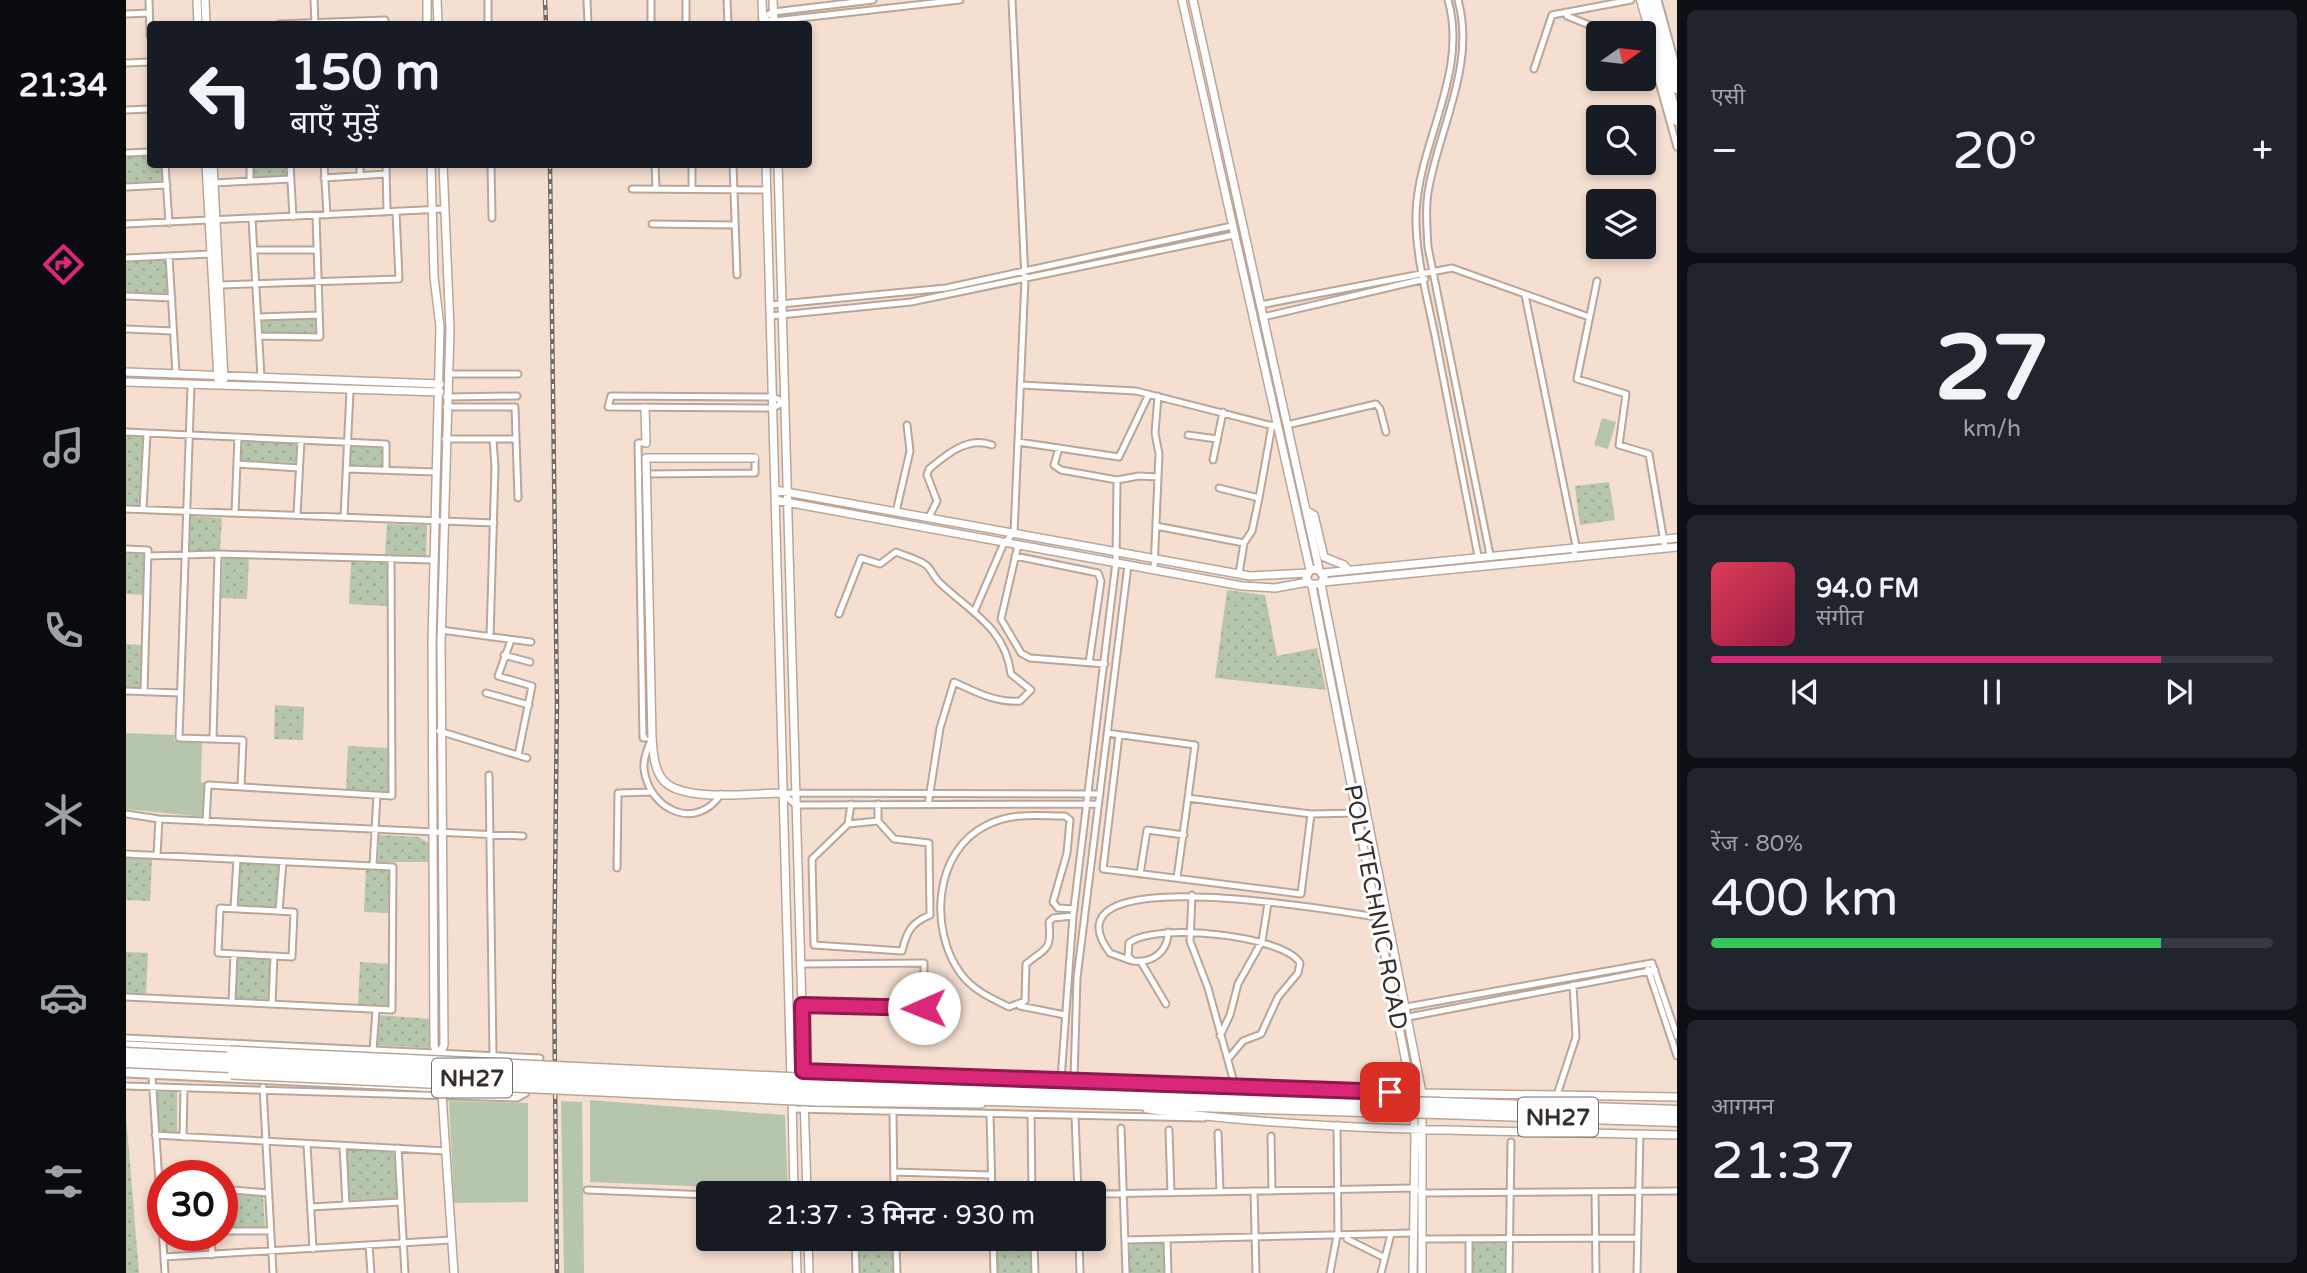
<!DOCTYPE html>
<html lang="hi">
<head>
<meta charset="utf-8">
<style>
  body { margin:0; font-family:"Varela Round","Noto Sans Devanagari",sans-serif; background:#20242c; color:#f1f3f6; height:100vh; display:flex; flex-direction:column; font-size:26px; white-space:nowrap }
  * { box-sizing:border-box; margin:0 }
  p { font-size:23px; color:#9ea1a6 }
  .icon { flex:none; width:38px; height:38px; fill:none; stroke:currentColor; stroke-width:2; stroke-linecap:round; stroke-linejoin:round }
  .map { position:relative; flex:1; overflow:hidden }
  .panel { display:flex; flex-direction:column; gap:10px; padding:10px; background:#0d0f14; width:630px }
  .panel>* { flex:none }
  .guide { position:absolute; left:21px; top:21px; width:665px; height:147px; border-radius:7px; box-shadow:0 4px 10px #0003; background:#171b24; color:#f1f3f6; overflow:hidden }
  .needle { width:46px; rotate:76deg }
  .controls { position:absolute; left:1460px; top:21px; display:grid; gap:14px }
  .controls a { display:grid; place-items:center; width:70px; height:70px; border-radius:7px; background:#171b24; box-shadow:0 4px 10px #0003; font-size:35px }
  .speed { position:absolute; left:21px; top:1160px; display:flex; gap:14px; font-size:35px; font-weight:700; text-align:center }
  .speed>* { display:grid; place-content:center; width:91px; height:91px; border-radius:50%; background:#171b24; box-shadow:0 4px 10px #0003; line-height:1 }
  .speed .limit { border:10px solid #d22; background:#fff; color:#111 }
  .pin { position:absolute; display:grid; place-items:center; width:60px; height:60px; color:#fff; margin:-30px; border-radius:14px; box-shadow:0 4px 10px #0006 }
  .me { position:absolute; width:77px; margin:-38px; rotate:269deg; stroke-linejoin:round; filter:drop-shadow(0 0 5px #0008) }
  .turn { display:flex; align-items:center; gap:24px; height:147px; padding:0 28px; font-size:32px }
  .turn .icon { width:91px; height:91px; stroke-width:2.5 }
  .turn b { display:block; font-size:49px; line-height:60px }
  .big { font-size:52px; font-weight:600; line-height:1.1 }
  .panel .tile { flex:1; display:flex; flex-direction:column; justify-content:center; gap:10px; min-width:0; padding:0 24px; border-radius:10px; background:#20242c }
  .panel .dial { align-items:center; gap:0 }
  .dial b { font-size:91px; line-height:1 }
  .song { display:flex; align-items:center; gap:21px }
  .cover { width:84px; height:84px; border-radius:10px; background:linear-gradient(135deg,hsl(350 70% 55%),hsl(340 70% 35%)) }
  .played { height:7px; border-radius:4px; background:linear-gradient(90deg,#db2777 80%,#363941 80%) }
  .keys { display:flex; justify-content:space-around; direction:ltr }
  .heat { display:flex; justify-content:space-between; align-items:center; font-size:38px; direction:ltr }
  .charge { height:10px; border-radius:5px; background:linear-gradient(90deg,#34c759 80%,#363941 0) }
  .trip { position:absolute; left:570px; top:1181px; width:410px; height:70px; border-radius:7px; background:#171b24; box-shadow:0 4px 10px #0003; font-weight:600; line-height:70px; text-align:center }
  main { display:flex; flex:1; min-height:0 }
  .tabs { display:flex; flex-direction:column; width:126px; justify-content:space-around; align-items:center; background:#090b0e; color:#9ea1a6 }
  .tabs .icon { width:49px; height:49px }
  .tabs .on { color:#db2777 }
  .tabs b { font-size:32px; color:#f1f3f6 }
  .map>svg:first-child { display:block }
  .grass { fill:#b6c6ad }
  .park { fill:url(#park-dots) }
  .lines { fill:none; stroke-linecap:round; stroke-linejoin:round }
  .minor-casing { stroke:#baa698; stroke-width:9 }
  .tertiary-casing { stroke:#baa698; stroke-width:10 }
  .trunk-casing { stroke:#baa698; stroke-width:13 }
  .minor { stroke:#fff; stroke-width:5 }
  .tertiary { stroke:#fff; stroke-width:7 }
  .trunk { stroke:#fff; stroke-width:10 }
  .rail-casing { stroke:#756961; stroke-width:4.5 }
  .rail { stroke:#fff; stroke-width:2; stroke-dasharray:5; stroke-linecap:butt }
  .tertiary-bridge-casing { stroke:#baa698; stroke-width:10; stroke-linecap:butt }
  .trunk-bridge-casing { stroke:#baa698; stroke-width:13; stroke-linecap:butt }
  .tertiary-bridge { stroke:#fff; stroke-width:7 }
  .trunk-bridge { stroke:#fff; stroke-width:10 }
  .route-casing { stroke:#8e194d; stroke-width:18 }
  .route { stroke:#db2777; stroke-width:12 }
  .labels { text-anchor:middle; stroke-width:6; stroke-linejoin:round; paint-order:stroke }
  .shield { fill:#fff; stroke:#726d69; stroke-width:2 }
  .shield-label { font-size:23px; font-weight:bold; fill:#362e29 }
  .street-label { font-size:24px; fill:#362e29; stroke:#fff }
</style>
</head>
<body>
<main>
<nav class="tabs">
<b>21:34</b>
<svg class="icon on" aria-label="directions" viewBox="0 0 24 24"><path d="M12 3l9 9-9 9-9-9zM9 14v-3h6M13 9l2 2-2 2"/></svg>
<svg class="icon" aria-label="music" viewBox="0 0 24 24"><path d="M9 18V5l10-2v13"/><circle cx="6" cy="18" r="3"/><circle cx="16" cy="16" r="3"/></svg>
<svg class="icon" aria-label="phone" viewBox="0 0 24 24"><path d="M5 4h4l2 5-3 2q2 4 5 5l2-3 5 2v4C11 20 4 13 5 4z"/></svg>
<svg class="icon" aria-label="climate" viewBox="0 0 24 24"><path d="M12 3v18M4 7l16 10M4 17L20 7"/></svg>
<svg class="icon" aria-label="car" viewBox="0 0 24 24"><path d="M5 17H2v-5l4-1 3-4h7l3 4 3 1v5h-3M9 17h6M6 11h13"/><circle cx="7" cy="17" r="2"/><circle cx="17" cy="17" r="2"/></svg>
<svg class="icon" aria-label="filters" viewBox="0 0 24 24"><path d="M4 7h16M4 17h16"/><circle cx="9" cy="7" r="2"/><circle cx="15" cy="17" r="2"/></svg>
</nav>
<div class="map">
<svg width="1551" height="1273" viewBox="0 0 1551 1273">
  <defs>
    <pattern id="park-dots" width="8" height="8" patternUnits="userSpaceOnUse" patternTransform="scale(1.75)"><rect width="8" height="8" fill="#b6c6ad"/><path d="M2 2h.1M6 6h.1" fill="none" stroke="#9daa95" stroke-width="1.8" stroke-linecap="round"/></pattern>
  </defs>
  <rect width="100%" height="100%" fill="#f4dfd0"/>
  <!-- grass -->
  <path class="grass" d="M1476 418 1490 422 1482 449 1468 445Z
    M0 733 48 735V741L76 742 75 782 80 783 78 817 0 809Z
    M464 1100 659 1115 662 1190 464 1182Z
    M323 1101 402 1103V1202L328 1203Z
    M435 1101 456 1102 458 1273H438Z"/>
  <!-- park -->
  <path class="park" d="M24 155V164L37 165V181L0 183V156Z
    M128 165H161V176L128 178Z
    M39 259 41 294 0 293V261Z
    M189 317 190 334 136 333 135 319Z
    M0 436 17 437 13 506 0 505Z
    M116 440 170 443V463L115 461Z
    M225 446 257 448 256 466 224 465Z
    M1483 482 1489 520 1454 525 1449 486Z
    M64 516 96 518 94 550H63Z
    M261 524 301 525 300 558 259 556Z
    M0 554H18L17 595 0 594Z
    M97 556 123 557 121 599 95 598Z
    M225 562 262 563V606L223 604Z
    M1101 590 1139 595 1151 656 1191 648 1200 690 1089 678Z
    M0 644 16 645 14 688H0Z
    M149 705 178 707 177 740 148 739Z
    M222 746 262 748V792L220 790Z
    M253 835 293 837 302 843V862H252Z
    M0 858 26 859 24 901 0 900Z
    M113 863 154 865 151 908 111 906Z
    M240 869 264 871 262 913 238 912Z
    M0 952 22 953 20 994 0 993Z
    M111 957 146 959 143 1001 109 999Z
    M234 962 265 964 263 1007 232 1006Z
    M252 1015 304 1019 303 1048 250 1045Z
    M29 1091 51 1092V1134L32 1132Z
    M0 1115 13 1273H0Z
    M220 1150 268 1152 271 1199 223 1200Z
    M96 1193 137 1197 139 1227 96 1228Z
    M1346 1242H1380V1273H1346Z
    M1038 1243 1039 1273H1004V1244Z
    M905 1246V1273H871L870 1247Z
    M767 1248 768 1273H733L732 1249Z"/>
  <g class="lines">
    <defs>
      <path id="minor" d="M23 0 24 36
        M188 0 189 24
        M362 0V24
        M461 0 462 24
        M525 0V24
        M560 0V24
        M601 0 602 24
        M1322 0C1343 73 1292 143 1290 214 1289 256 1302 300 1310 341 1324 413 1338 484 1352 556
        M1332 0C1350 63 1314 127 1303 187 1299 207 1301 227 1302 247L1364 555
        M1532 0 1551 69
        M1440 12 1441 16 1483 33
        M0 14 23 13
        M636 18 648 21 834 0
        M636 18 647 12 747 0
        M153 24 259 20V24
        M1528 44 1524 50 1551 147
        M0 63 24 62
        M1408 69 1426 15 1505 0
        M0 110 24 109
        M0 153 24 152
        M39 164 43 223
        M124 164V181
        M164 164 167 217
        M198 164 201 215
        M234 164V176
        M260 164 261 212
        M365 164 366 218
        M529 164 530 189
        M566 164V189
        M607 164 611 275
        M198 178 260 174
        M88 183 164 179
        M0 187 41 185
        M506 189 641 190
        M126 219 135 377
        M0 224 318 209
        M526 224 609 225
        M128 250H191
        M43 256 50 374
        M0 258 85 254
        M1471 281 1451 379 1500 394 1493 445 1523 454 1539 548
        M94 285 273 279 270 212
        M1399 295 1450 546 1448 555
        M0 296 46 298
        M644 305 820 288 1106 226
        M1134 305 1326 268 1463 317
        M644 316 785 302 1108 235
        M132 317 193 315
        M1137 317 1299 279
        M0 329 47 331
        M133 336 194 337 190 216
        M322 374H392
        M65 385 53 738 117 740 115 787
        M895 385 1010 391 1151 427
        M485 396 647 397 658 402 647 408 482 407Z
        M320 397 391 396
        M320 407H389L392 498
        M1161 425 1250 404 1254 409 1260 432
        M0 432 260 444V470
        M1062 435 1091 439
        M319 439H389
        M892 442 993 457 1023 394
        M520 443H512L517 738H526C522 748 517 758 518 769 523 810 570 832 595 794
        M933 448 928 465 935 470 991 480 1013 476 1032 477
        M1087 460 1097 412
        M111 464 173 468
        M221 469 309 472
        M517 474 629 473V458
        M1093 488 1133 498 1146 425
        M0 509 368 523
        M17 509 21 433
        M770 512 784 451 781 425
        M109 513 112 437
        M171 515 175 440
        M218 517 224 391
        M803 517 811 501 801 475 803 469C821 454 842 436 866 445
        M1030 526 1118 543 1113 574
        M1118 543 1126 531 1133 498
        M892 545 875 619 895 653 904 658 979 664
        M0 549 22 550 18 692
        M22 556 92 554 307 560
        M889 556 972 573 975 581 963 663
        M1028 570 1033 454 1029 433 1032 396
        M849 610 878 543 888 533 899 279 886 0
        M713 614 735 558 754 564 770 552C779 556 792 559 800 565 805 569 808 577 813 582 844 612 879 627 885 674L905 690 894 701C870 703 850 692 828 682L814 728 802 805
        M315 630 405 642
        M364 637 369 467 367 440
        M385 640 372 676 406 686 392 755
        M378 655 404 662
        M0 691 54 693
        M360 693 403 705
        M313 731 401 758
        M981 733 1069 745 1062 798 1185 814 1175 894 977 869 993 735
        M87 739 92 554
        M363 775 367 1056
        M655 793 670 805 972 804
        M655 793 974 794
        M752 804V821L768 839 803 843 804 915C785 923 781 931 776 951L688 945 686 859 722 824 752 821
        M0 814 33 819 397 836
        M1185 814 1232 813
        M80 822 82 785 266 796 265 560
        M722 824 725 804
        M0 854 267 867 266 1010 0 997
        M31 855 33 819
        M247 866 251 795
        M491 868 492 793 526 792
        M1014 874 1021 830 1058 835
        M1051 878 1062 798
        M1066 895 1064 941 1082 988 1109 1086
        M94 908 168 912 166 957 92 953Z
        M108 908 111 859
        M153 911 157 862
        M947 916 927 918 923 922C926 952 919 948 900 964L899 1001 883 1007C865 998 848 991 835 974 803 931 807 851 861 825 886 812 912 816 939 816L944 820 941 853 927 902 932 908 948 909
        M1042 932C1042 953 1025 963 1007 961L1002 956 1003 943C1029 922 1157 935 1174 963L1172 973 1152 997 1135 1034 1117 1041 1102 1059
        M1006 961 984 953C911 856 1220 913 1251 917
        M1015 962 1040 1004
        M674 964 798 963V1008L675 1005
        M1522 969 1551 1056
        M106 1002 108 954
        M146 1004 148 956
        M894 1006 939 1015
        M1269 1009 1526 963 1551 1036
        M1277 1018 1529 970
        M1094 1036 1104 1015 1112 984 1136 941 1142 903
        M0 1038 414 1058
        M247 1051 250 1009
        M677 1071 1045 1083
        M0 1074 399 1093
        M26 1076 39 1273
        M935 1079 947 916 990 562 991 480
        M948 1079 951 978 1002 565
        M0 1086 391 1098 400 1093
        M137 1087 147 1273
        M1431 1095 1450 1037 1447 985
        M666 1109 1078 1118
        M767 1112 768 1194
        M864 1114 866 1194
        M905 1115 906 1194
        M949 1116 952 1194
        M1211 1125 1212 1235
        M995 1128 1000 1273
        M1043 1130 1045 1193
        M1092 1133 1094 1192
        M29 1135 320 1151
        M1145 1136 1146 1191
        M57 1137 58 1089
        M181 1144 187 1249
        M217 1146 220 1205
        M272 1148 279 1273
        M768 1172 865 1175
        M96 1189 142 1193
        M461 1190 583 1195
        M1128 1191 1130 1273
        M1469 1192 1470 1273
        M968 1194 1288 1188 1298 1193 1551 1191
        M185 1207 275 1202
        M96 1231H144
        M1221 1235V1239L1259 1258
        M85 1236 86 1255
        M729 1239 730 1273
        M867 1239 868 1273
        M953 1239 954 1273
        M1297 1239 1511 1238
        M999 1240 1287 1233
        M1041 1240 1042 1273
        M908 1242 909 1273
        M243 1245 245 1273
        M770 1245 771 1273
        M729 1246 953 1241
        M38 1257 325 1240
        M1204 1273 1211 1235
        M1255 1273 1265 1234
        M1343 1273V1239
        M1383 1273 1385 1142
        M1511 1273 1514 1134"/>
      <path id="tertiary" d="M71 0 72 24
        M79 0 80 24
        M301 0V24
        M311 0 312 24
        M636 0 637 24
        M647 0 648 24
        M1056 0 1184 570
        M1067 0 1193 569
        M80 164 92 379
        M87 164 98 379
        M305 164 308 277 314 327 306 643 308 1045 314 1065
        M640 164 665 1081
        M652 164 678 1080
        M0 372 314 384
        M0 382 314 392
        M519 408 520 443
        M649 490 1124 576 1181 573
        M649 500 1116 586 1149 588 1182 582
        M1181 511 1188 515 1198 557 1218 565 1222 570
        M1197 573 1551 538
        M1197 582 1551 547
        M1195 584H1184L1180 578 1184 570 1192 569 1198 577 1195 584 1296 1093V1273
        M1186 586 1286 1093 1289 1136 1287 1273
        M526 738C527 752 528 769 537 780 556 803 627 793 655 793
        M0 1045 104 1050
        M314 1054 318 1045 315 644 324 329 317 164
        M0 1069 105 1075
        M693 1078 948 1087 1021 1088 1061 1084 1286 1093
        M315 1080 328 1273
        M1296 1093 1551 1097
        M666 1096 668 1194
        M678 1096 681 1194
        M691 1102 855 1104
        M1021 1109C1196 1133 1375 1130 1551 1135
        M670 1239 671 1273
        M682 1239 683 1273"/>
      <path id="trunk" d="M1516 0 1551 120
        M1526 0 1551 88
        M692 1086 1273 1102
        M692 1095 1273 1112
        M1314 1103 1551 1111
        M1313 1113 1551 1121"/>
    </defs>
    <!-- minor casing -->
    <use href="#minor" class="minor-casing"/>
    <!-- tertiary casing -->
    <use href="#tertiary" class="tertiary-casing"/>
    <!-- trunk casing -->
    <use href="#trunk" class="trunk-casing"/>
    <!-- minor -->
    <use href="#minor" class="minor"/>
    <!-- tertiary -->
    <use href="#tertiary" class="tertiary"/>
    <!-- trunk -->
    <use href="#trunk" class="trunk"/>
    <defs>
      <path id="rail" d="M419 0 420 24
        M424 164 431 702 428 979 431 1273"/>
    </defs>
    <!-- rail casing -->
    <use href="#rail" class="rail-casing"/>
    <!-- rail -->
    <use href="#rail" class="rail"/>
    <defs>
      <path id="tertiary-bridge" d="M526 738 520 458H629
        M104 1050 693 1078
        M105 1075 691 1102"/>
      <path id="trunk-bridge" d="M0 1053 692 1086
        M0 1062 692 1095
        M1273 1102 1314 1103
        M1273 1112 1313 1113"/>
    </defs>
    <!-- tertiary-bridge casing -->
    <use href="#tertiary-bridge" class="tertiary-bridge-casing"/>
    <!-- trunk-bridge casing -->
    <use href="#trunk-bridge" class="trunk-bridge-casing"/>
    <!-- tertiary-bridge -->
    <use href="#tertiary-bridge" class="tertiary-bridge"/>
    <!-- trunk-bridge -->
    <use href="#trunk-bridge" class="trunk-bridge"/>
  </g>
  <g class="lines">
    <defs>
      <path id="route" d="M798 1008 676 1005 677 1071 1264 1092"/>
    </defs>
    <!-- route casing -->
    <use href="#route" class="route-casing"/>
    <!-- route -->
    <use href="#route" class="route"/>
  </g>
  <g class="labels">
    <!-- shield labels -->
    <g class="shield">
      <rect x="306" y="1058.5" width="80" height="39" rx="5"/>
      <rect x="1392" y="1097.5" width="80" height="39" rx="5"/>
    </g>
    <g class="shield-label">
      <text x="346" y="1086">NH27</text>
      <text x="1432" y="1125">NH27</text>
    </g>
    <!-- street labels -->
    <g class="street-label">
      <text transform="translate(1250 907) rotate(79)" y="8">POLYTECHNIC ROAD</text>
    </g>
  </g>
</svg>
<div class="controls">
<a><svg class="needle" viewBox="-14 -14 28 28"><path d="M0-13l5 13h-10z" fill="#e53935"/><path d="M0 13l5-13h-10z" fill="#9ea1a6"/></svg></a>
<a><svg class="icon" aria-label="search" viewBox="0 0 24 24"><circle cx="10" cy="10" r="6"/><path d="M15 15l6 6"/></svg></a>
<a><svg class="icon" aria-label="layers" viewBox="0 0 24 24"><path d="M12 4l9 5-9 5-9-5zM3 14l9 5 9-5"/></svg></a>
</div>
<div class="speed"><div class="limit">30</div></div>
<div class="pin" style="left:1264px;top:1092px;background:#d93025"><svg class="icon" aria-label="arrive" viewBox="0 0 24 24"><path d="M6 21V4h12l-3 4 3 4H6"/></svg></div>
<svg class="me" style="left:798px;top:1008px" viewBox="-20 -20 40 40"><circle r="19" fill="#fff"/><path d="M0-13L10 11 0 6-10 11z" fill="#db2777"/></svg>
<div class="trip">21:37 · 3 मिनट · 930 m</div>
<div class="guide">
<div class="turn"><svg class="icon" aria-label="left" viewBox="0 0 24 24"><path d="M17 20v-9H6M10 6l-5 5 5 5"/></svg><div><b>150 m</b>बाएँ मुड़ें</div></div>
</div>
</div>
<section class="panel">
<div class="tile"><p>एसी</p>
<div class="heat"><a>−</a><b class="big">20°</b><a>+</a></div>
</div>
<div class="tile dial"><b>27</b><p>km/h</p></div>
<div class="tile">
<div class="song"><i class="cover"></i><div><b>94.0 FM</b><p>संगीत</p></div></div>
<div class="played"></div>
<div class="keys"><svg class="icon" aria-label="previous" viewBox="0 0 24 24"><path d="M18 5L8 12l10 7zM5 5v14"/></svg><svg class="icon" aria-label="pause" viewBox="0 0 24 24"><path d="M8 5v14M16 5v14"/></svg><svg class="icon" aria-label="next" viewBox="0 0 24 24"><path d="M6 5l10 7-10 7zM19 5v14"/></svg></div>
</div>
<div class="tile"><p>रेंज · 80%</p><b class="big">400 km</b><div class="charge"></div></div>
<div class="tile"><p>आगमन</p><b class="big">21:37</b></div>
</section>
</main>
</body>
</html>
